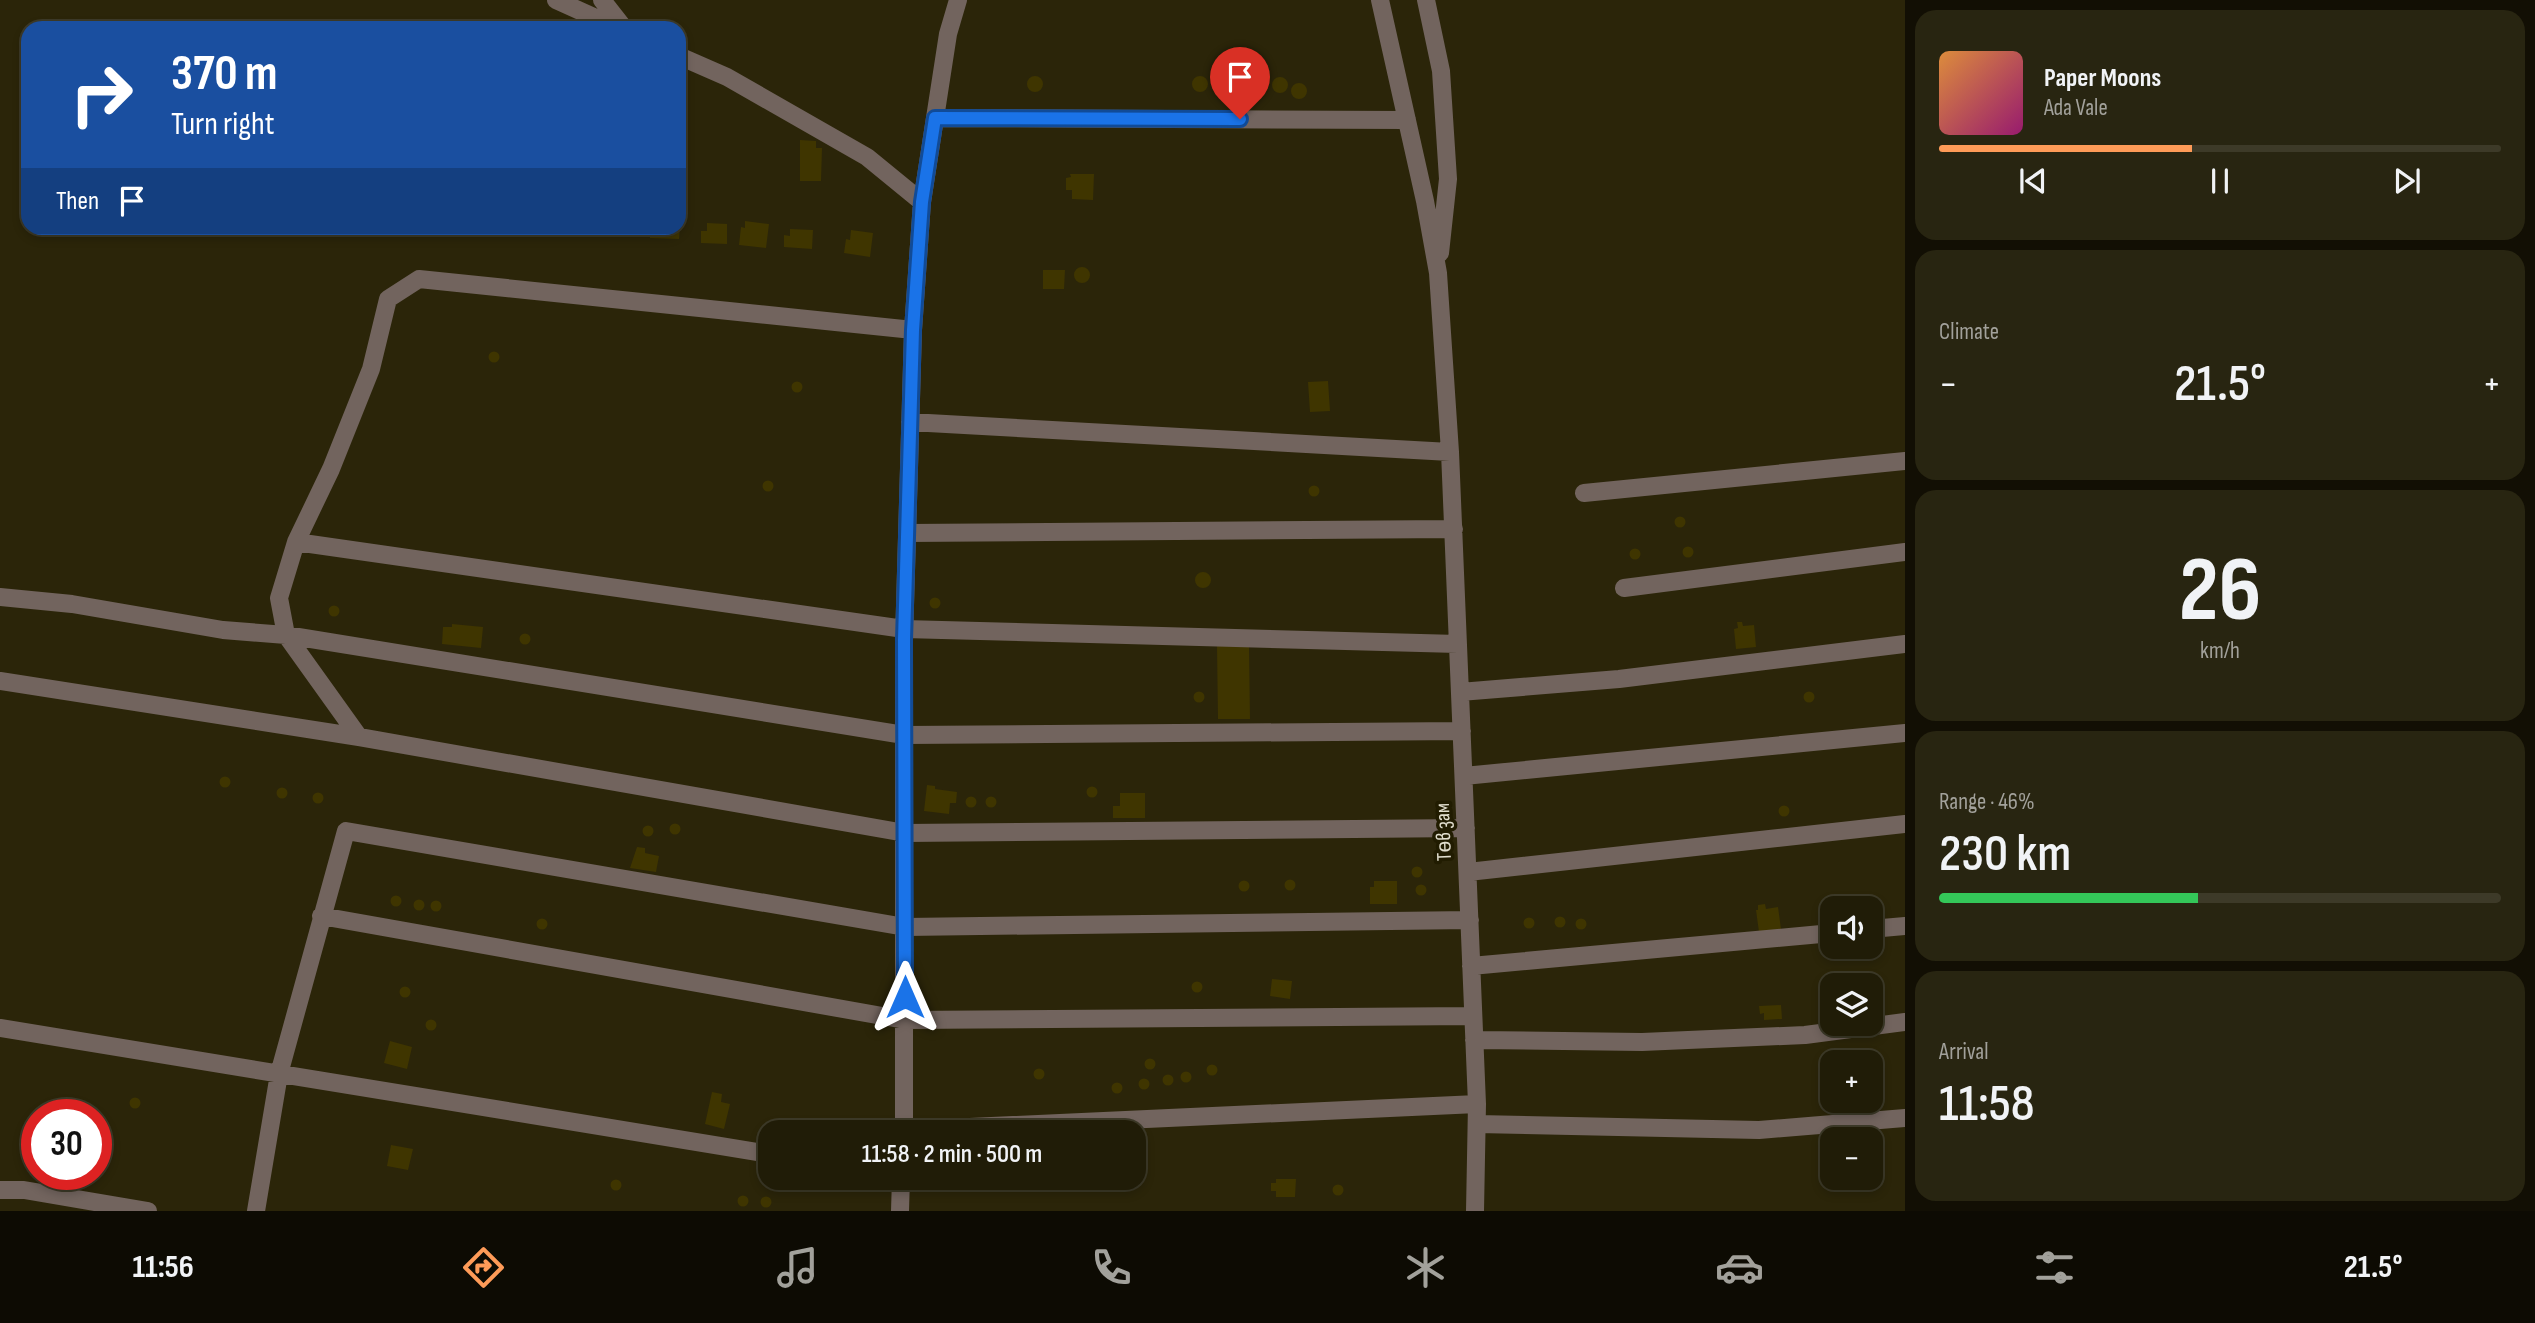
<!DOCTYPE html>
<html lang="en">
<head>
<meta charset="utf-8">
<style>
  body { margin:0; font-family:"Sofia Sans Condensed",sans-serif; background:#282511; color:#f1f3f6; height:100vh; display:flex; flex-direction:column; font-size:26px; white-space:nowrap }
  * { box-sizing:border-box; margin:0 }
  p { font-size:23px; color:#a2a19b }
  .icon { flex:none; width:38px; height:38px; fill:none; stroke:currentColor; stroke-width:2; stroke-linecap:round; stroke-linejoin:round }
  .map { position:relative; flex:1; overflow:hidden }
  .side { display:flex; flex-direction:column; gap:10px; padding:10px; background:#120f04; width:630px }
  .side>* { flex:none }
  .top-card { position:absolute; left:21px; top:21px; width:665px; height:214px; border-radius:21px; box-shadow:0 4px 10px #0003,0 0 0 2px #3d3a28; background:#1a4fa0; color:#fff; overflow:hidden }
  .fabs { position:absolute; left:1820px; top:896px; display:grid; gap:14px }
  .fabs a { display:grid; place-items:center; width:63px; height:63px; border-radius:14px; background:#201c07; box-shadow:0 4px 10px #0003,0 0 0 2px #3d3a28; font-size:35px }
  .speed { position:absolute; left:21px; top:1099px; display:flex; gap:14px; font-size:35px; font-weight:700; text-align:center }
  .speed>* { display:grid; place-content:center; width:91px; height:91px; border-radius:50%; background:#201c07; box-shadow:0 4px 10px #0003,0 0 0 2px #3d3a28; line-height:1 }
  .speed .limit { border:10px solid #d22; background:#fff; color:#111 }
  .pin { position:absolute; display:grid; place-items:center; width:60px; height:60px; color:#fff; margin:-72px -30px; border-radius:50% 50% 50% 0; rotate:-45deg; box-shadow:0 0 7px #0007 }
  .pin .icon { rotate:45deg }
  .me { position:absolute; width:77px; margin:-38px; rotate:0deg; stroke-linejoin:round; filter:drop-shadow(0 0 5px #0008) }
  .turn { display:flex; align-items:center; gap:24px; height:147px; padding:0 35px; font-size:32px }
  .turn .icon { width:91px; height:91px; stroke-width:2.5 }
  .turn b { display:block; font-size:49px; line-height:60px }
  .then { display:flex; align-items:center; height:66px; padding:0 35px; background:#0003; gap:14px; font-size:26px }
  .big { font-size:52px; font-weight:600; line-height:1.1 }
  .side .tile { flex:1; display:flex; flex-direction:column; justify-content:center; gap:10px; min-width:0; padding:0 24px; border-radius:21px; background:#282511 }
  .side .dial { align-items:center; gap:0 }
  .dial b { font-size:91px; line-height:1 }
  .song { display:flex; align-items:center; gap:21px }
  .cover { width:84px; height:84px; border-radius:10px; background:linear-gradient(135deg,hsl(30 70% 55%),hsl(320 70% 35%)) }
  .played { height:7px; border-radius:4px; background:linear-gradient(90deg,#fe9b58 45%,#3d3a28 45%) }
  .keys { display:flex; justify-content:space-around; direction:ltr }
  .heat { display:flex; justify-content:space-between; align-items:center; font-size:38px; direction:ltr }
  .charge { height:10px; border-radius:5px; background:linear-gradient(90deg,#34c759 46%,#3d3a28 0) }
  .trip { position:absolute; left:758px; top:1120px; width:388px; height:70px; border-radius:21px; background:#201c07; box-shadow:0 4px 10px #0003,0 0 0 2px #3d3a28; font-weight:600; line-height:70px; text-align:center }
  .dock { display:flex; height:112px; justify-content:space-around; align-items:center; background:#0d0b03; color:#a2a19b }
  .dock .icon { width:49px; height:49px }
  .dock .on { color:#fe9b58 }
  .dock b { font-size:32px; color:#f1f3f6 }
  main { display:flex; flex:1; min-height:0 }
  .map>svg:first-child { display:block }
  .building { fill:#3f3500 }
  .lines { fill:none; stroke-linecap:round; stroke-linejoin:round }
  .minor { stroke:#72645e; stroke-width:18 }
  .route-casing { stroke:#114b97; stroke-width:18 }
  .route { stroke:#1a73e8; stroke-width:12 }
  .labels { text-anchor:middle; stroke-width:7; stroke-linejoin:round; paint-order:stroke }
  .street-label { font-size:21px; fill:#e1dece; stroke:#211c01 }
</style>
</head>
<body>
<main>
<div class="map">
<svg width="1905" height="1211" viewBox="0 0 1905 1211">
  <rect width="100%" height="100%" fill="#2b2509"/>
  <!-- building -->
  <path class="building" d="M1192 84a8 8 0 1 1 16 0a8 8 0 1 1-16 0Z
    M1027 84a8 8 0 1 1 16 0a8 8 0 1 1-16 0Z
    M1272 85a8 8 0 1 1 16 0a8 8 0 1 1-16 0Z
    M1291 91a8 8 0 1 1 16 0a8 8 0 1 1-16 0Z
    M800 140 816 141V148H822L821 181H800Z
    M1070 174H1094L1093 200 1072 199V190H1066V178L1071 177Z
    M745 221 769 224 766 248 739 245 741 227 745 228Z
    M707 223 727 224V244L701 243V231H707Z
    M650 228H680L679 239 650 238Z
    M790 229 813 230 812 249 784 247V235L790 236Z
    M851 230 873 233 870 257 844 253 846 239 850 240Z
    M1074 275a8 8 0 1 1 16 0a8 8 0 1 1-16 0Z
    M1043 270H1065L1064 289H1043Z
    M488.5 357a5.5 5.5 0 1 1 11 0a5.5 5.5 0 1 1-11 0Z
    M1328 381 1330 411 1310 412 1308 382Z
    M791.5 387a5.5 5.5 0 1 1 11 0a5.5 5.5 0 1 1-11 0Z
    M762.5 486a5.5 5.5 0 1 1 11 0a5.5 5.5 0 1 1-11 0Z
    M1308.5 491a5.5 5.5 0 1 1 11 0a5.5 5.5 0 1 1-11 0Z
    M1674.5 522a5.5 5.5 0 1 1 11 0a5.5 5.5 0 1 1-11 0Z
    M1682.5 552a5.5 5.5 0 1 1 11 0a5.5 5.5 0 1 1-11 0Z
    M1629.5 554a5.5 5.5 0 1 1 11 0a5.5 5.5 0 1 1-11 0Z
    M1195 580a8 8 0 1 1 16 0a8 8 0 1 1-16 0Z
    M929.5 603a5.5 5.5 0 1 1 11 0a5.5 5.5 0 1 1-11 0Z
    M328.5 611a5.5 5.5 0 1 1 11 0a5.5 5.5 0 1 1-11 0Z
    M1737 622H1742L1743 626 1754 625 1756 647 1736 649 1734 629 1738 628Z
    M452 624 483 627 481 648 442 644 443 627H452Z
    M519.5 639a5.5 5.5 0 1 1 11 0a5.5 5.5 0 1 1-11 0Z
    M1217 646H1249L1250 719H1218Z
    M1803.5 697a5.5 5.5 0 1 1 11 0a5.5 5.5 0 1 1-11 0Z
    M1193.5 697a5.5 5.5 0 1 1 11 0a5.5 5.5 0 1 1-11 0Z
    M219.5 782a5.5 5.5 0 1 1 11 0a5.5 5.5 0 1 1-11 0Z
    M927 785 935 786V789L957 792 956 803H950L949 814 924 811Z
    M1086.5 792a5.5 5.5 0 1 1 11 0a5.5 5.5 0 1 1-11 0Z
    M276.5 793a5.5 5.5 0 1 1 11 0a5.5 5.5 0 1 1-11 0Z
    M312.5 798a5.5 5.5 0 1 1 11 0a5.5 5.5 0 1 1-11 0Z
    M1120 793H1145V818H1113V806H1120Z
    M985.5 802a5.5 5.5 0 1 1 11 0a5.5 5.5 0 1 1-11 0Z
    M965.5 802a5.5 5.5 0 1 1 11 0a5.5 5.5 0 1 1-11 0Z
    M1778.5 811a5.5 5.5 0 1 1 11 0a5.5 5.5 0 1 1-11 0Z
    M669.5 829a5.5 5.5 0 1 1 11 0a5.5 5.5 0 1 1-11 0Z
    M642.5 831a5.5 5.5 0 1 1 11 0a5.5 5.5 0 1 1-11 0Z
    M637 847 645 848V853L659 856 656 872 630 868Z
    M1411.5 872a5.5 5.5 0 1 1 11 0a5.5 5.5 0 1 1-11 0Z
    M1284.5 885a5.5 5.5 0 1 1 11 0a5.5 5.5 0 1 1-11 0Z
    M1238.5 886a5.5 5.5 0 1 1 11 0a5.5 5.5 0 1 1-11 0Z
    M1374 881H1397V904H1370V887H1374Z
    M1415.5 890a5.5 5.5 0 1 1 11 0a5.5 5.5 0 1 1-11 0Z
    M390.5 901a5.5 5.5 0 1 1 11 0a5.5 5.5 0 1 1-11 0Z
    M413.5 905a5.5 5.5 0 1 1 11 0a5.5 5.5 0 1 1-11 0Z
    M430.5 906a5.5 5.5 0 1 1 11 0a5.5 5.5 0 1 1-11 0Z
    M1765 904 1766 909 1778 907 1781 929 1759 932 1756 910H1758V905Z
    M1554.5 922a5.5 5.5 0 1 1 11 0a5.5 5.5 0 1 1-11 0Z
    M1523.5 923a5.5 5.5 0 1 1 11 0a5.5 5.5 0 1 1-11 0Z
    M536.5 924a5.5 5.5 0 1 1 11 0a5.5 5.5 0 1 1-11 0Z
    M1575.5 924a5.5 5.5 0 1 1 11 0a5.5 5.5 0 1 1-11 0Z
    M1272 979 1292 981 1290 999 1270 996Z
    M1191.5 987a5.5 5.5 0 1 1 11 0a5.5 5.5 0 1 1-11 0Z
    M399.5 992a5.5 5.5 0 1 1 11 0a5.5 5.5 0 1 1-11 0Z
    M1781 1005 1782 1019 1764 1020V1013L1760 1014 1759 1006Z
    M425.5 1025a5.5 5.5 0 1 1 11 0a5.5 5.5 0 1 1-11 0Z
    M390 1041 412 1047 407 1069 384 1063Z
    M1144.5 1064a5.5 5.5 0 1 1 11 0a5.5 5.5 0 1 1-11 0Z
    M1206.5 1070a5.5 5.5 0 1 1 11 0a5.5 5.5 0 1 1-11 0Z
    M1033.5 1074a5.5 5.5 0 1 1 11 0a5.5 5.5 0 1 1-11 0Z
    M1180.5 1077a5.5 5.5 0 1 1 11 0a5.5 5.5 0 1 1-11 0Z
    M1162.5 1080a5.5 5.5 0 1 1 11 0a5.5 5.5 0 1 1-11 0Z
    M1138.5 1084a5.5 5.5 0 1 1 11 0a5.5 5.5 0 1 1-11 0Z
    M1111.5 1088a5.5 5.5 0 1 1 11 0a5.5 5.5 0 1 1-11 0Z
    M712 1092 722 1094 721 1102 730 1104 724 1129 705 1124Z
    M129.5 1103a5.5 5.5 0 1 1 11 0a5.5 5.5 0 1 1-11 0Z
    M391 1145 413 1149 408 1170 387 1166Z
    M946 1182a5 5 0 1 1 10 0a5 5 0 1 1-10 0Z
    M1276 1179H1296L1295 1197H1276V1191H1271V1183H1276Z
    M610.5 1185a5.5 5.5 0 1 1 11 0a5.5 5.5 0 1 1-11 0Z
    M1332.5 1190a5.5 5.5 0 1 1 11 0a5.5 5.5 0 1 1-11 0Z
    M737.5 1201a5.5 5.5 0 1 1 11 0a5.5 5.5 0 1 1-11 0Z
    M760.5 1202a5.5 5.5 0 1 1 11 0a5.5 5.5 0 1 1-11 0Z"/>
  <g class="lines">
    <!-- minor -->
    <path class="minor" d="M556 0 618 28
      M602 0 624 28
      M1380 0 1425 201 1438 273 1450 452 1477 1104 1475 1211
      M1426 0 1441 71 1448 179 1440 253
      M679 56 727 77 867 157 922 202 913 330 904 640V1132
      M935 118 1407 120
      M922 202 948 34 958 0
      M910 422 1450 452
      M1584 493 1905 461
      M907 533 1454 529
      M296 542 904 629 1458 644
      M1624 588 1905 552
      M0 597 72 604 223 630 286 635 904 735 1462 731
      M0 681 359 737 905 833 1466 828
      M1460 692 1619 679 1905 644
      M359 737 286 635 279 598 296 542 331 469 371 369 388 299 419 279 913 330
      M1464 776 1905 733
      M1468 872 1905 824
      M321 916 905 1020 1473 1016
      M1871 929 1905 926
      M1471 966 1832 933
      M0 1028 770 1154
      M1474 1040 1642 1042 1805 1035 1905 1022
      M1477 1124 1759 1130 1905 1118
      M905 1130 1477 1104
      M872 1178 901 1185
      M0 1190H24L148 1211
      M256 1211 279 1074 346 831 905 927 1470 920
      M900 1211 901 1178"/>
  </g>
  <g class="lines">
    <defs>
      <path id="route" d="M905 997 904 640 913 330 922 202 935 118 1240 119"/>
    </defs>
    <!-- route casing -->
    <use href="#route" class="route-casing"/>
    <!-- route -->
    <use href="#route" class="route"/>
  </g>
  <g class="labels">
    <!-- street labels -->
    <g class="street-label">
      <text transform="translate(1443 832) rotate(-92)" y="7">Төв зам</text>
    </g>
  </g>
</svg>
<div class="fabs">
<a><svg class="icon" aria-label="sound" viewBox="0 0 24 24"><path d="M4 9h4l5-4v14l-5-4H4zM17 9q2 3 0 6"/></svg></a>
<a><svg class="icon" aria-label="layers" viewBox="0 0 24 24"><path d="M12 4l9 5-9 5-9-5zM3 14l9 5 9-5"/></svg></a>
<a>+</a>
<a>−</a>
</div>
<div class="speed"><div class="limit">30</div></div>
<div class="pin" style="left:1240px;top:119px;background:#d93025"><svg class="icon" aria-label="arrive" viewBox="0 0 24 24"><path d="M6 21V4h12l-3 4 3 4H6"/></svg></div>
<svg class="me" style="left:905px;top:997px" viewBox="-20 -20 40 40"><path d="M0-17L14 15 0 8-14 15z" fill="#1a73e8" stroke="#fff" stroke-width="4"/></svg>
<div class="trip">11:58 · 2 min · 500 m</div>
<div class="top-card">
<div class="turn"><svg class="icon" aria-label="right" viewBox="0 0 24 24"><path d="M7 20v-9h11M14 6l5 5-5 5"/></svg><div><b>370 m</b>Turn right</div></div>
<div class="then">Then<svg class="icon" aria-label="arrive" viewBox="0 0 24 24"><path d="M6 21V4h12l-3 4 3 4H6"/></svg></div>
</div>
</div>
<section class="side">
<div class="tile">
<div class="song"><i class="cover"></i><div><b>Paper Moons</b><p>Ada Vale</p></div></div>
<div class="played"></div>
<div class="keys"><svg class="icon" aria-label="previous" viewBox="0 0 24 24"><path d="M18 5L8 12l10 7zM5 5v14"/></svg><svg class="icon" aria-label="pause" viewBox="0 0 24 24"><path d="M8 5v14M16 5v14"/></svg><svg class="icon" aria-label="next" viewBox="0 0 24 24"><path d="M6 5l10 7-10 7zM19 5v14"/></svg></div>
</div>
<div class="tile"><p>Climate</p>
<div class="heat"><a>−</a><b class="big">21.5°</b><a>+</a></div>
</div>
<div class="tile dial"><b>26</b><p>km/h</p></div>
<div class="tile"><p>Range · 46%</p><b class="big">230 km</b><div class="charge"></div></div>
<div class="tile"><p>Arrival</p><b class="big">11:58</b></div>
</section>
</main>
<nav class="dock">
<b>11:56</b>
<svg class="icon on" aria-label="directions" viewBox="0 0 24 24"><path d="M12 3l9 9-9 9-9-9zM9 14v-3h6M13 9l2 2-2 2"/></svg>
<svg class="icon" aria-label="music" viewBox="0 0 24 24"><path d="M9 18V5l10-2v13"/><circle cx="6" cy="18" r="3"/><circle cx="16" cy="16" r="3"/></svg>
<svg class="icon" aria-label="phone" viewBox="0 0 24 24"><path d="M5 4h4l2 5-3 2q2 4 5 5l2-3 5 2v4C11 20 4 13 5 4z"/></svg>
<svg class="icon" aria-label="climate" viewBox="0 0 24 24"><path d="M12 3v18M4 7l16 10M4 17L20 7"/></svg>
<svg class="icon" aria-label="car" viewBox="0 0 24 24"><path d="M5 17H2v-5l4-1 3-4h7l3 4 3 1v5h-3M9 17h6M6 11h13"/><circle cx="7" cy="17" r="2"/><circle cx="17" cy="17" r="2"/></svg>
<svg class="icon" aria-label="filters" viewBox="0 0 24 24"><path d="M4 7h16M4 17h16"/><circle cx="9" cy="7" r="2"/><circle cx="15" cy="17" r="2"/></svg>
<b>21.5°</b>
</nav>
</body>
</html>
